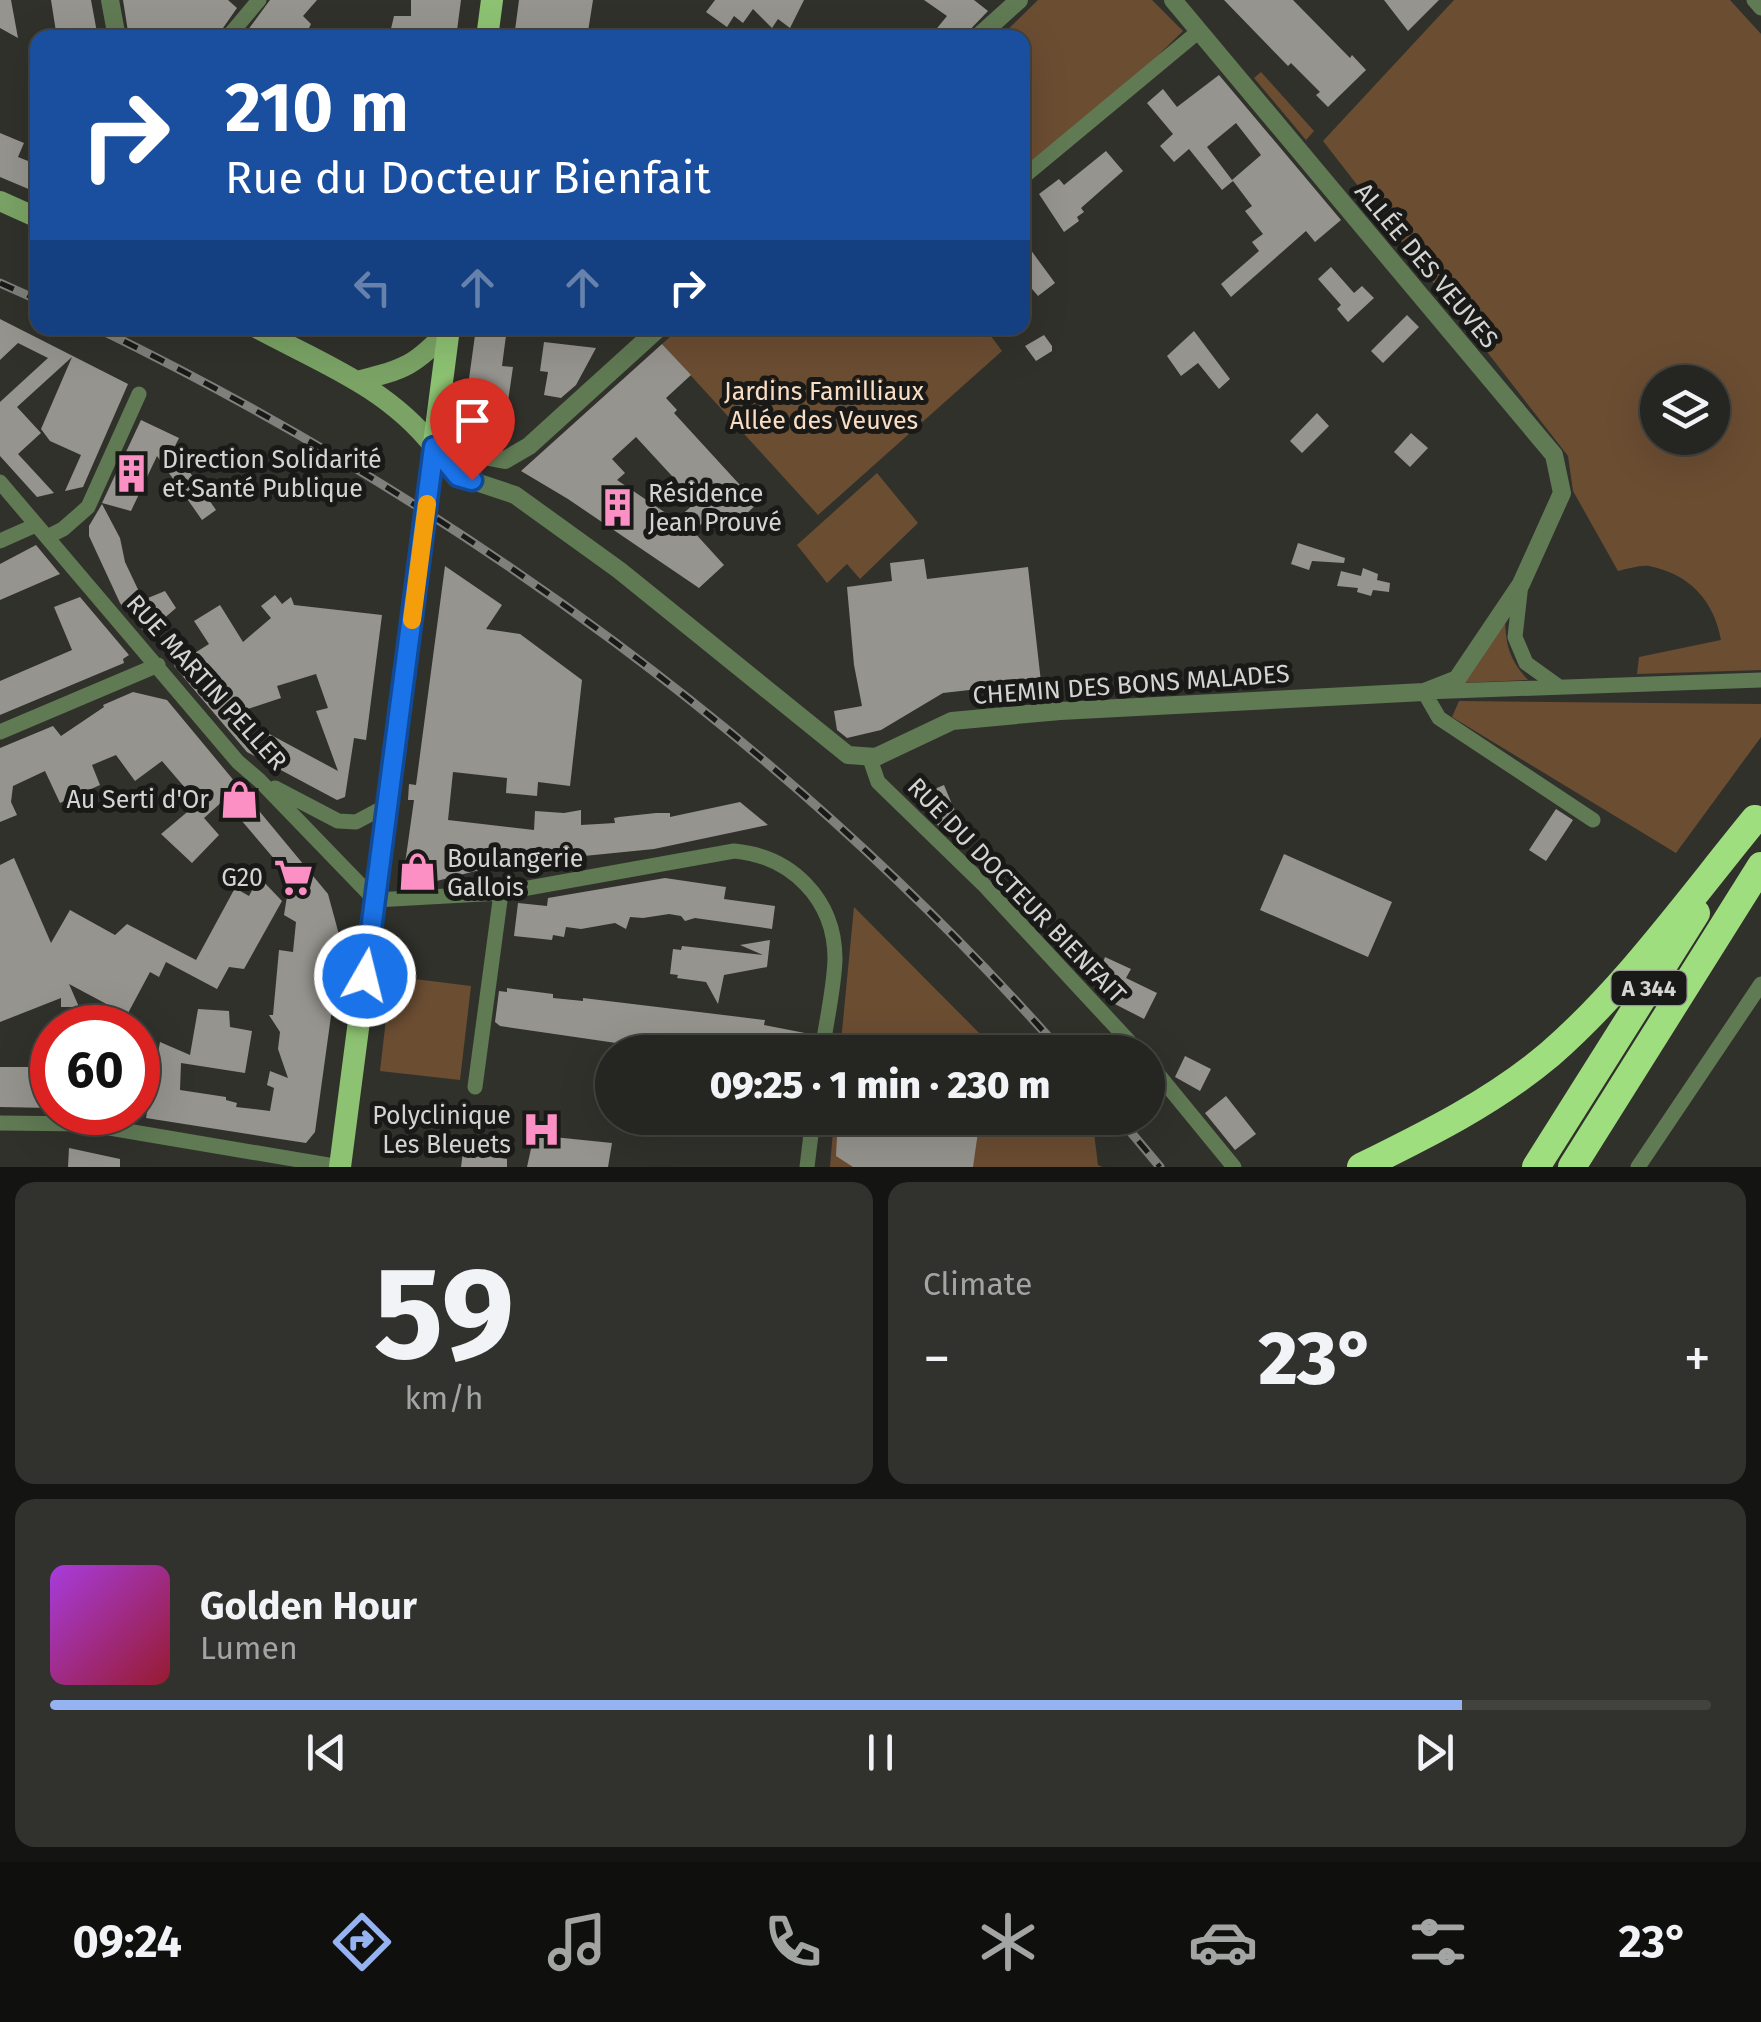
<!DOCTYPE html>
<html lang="en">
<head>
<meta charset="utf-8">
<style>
  body { margin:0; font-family:"Fira Sans",sans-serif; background:#31312e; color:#f1f3f6; height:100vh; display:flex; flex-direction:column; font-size:38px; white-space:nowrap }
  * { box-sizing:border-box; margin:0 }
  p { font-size:32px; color:#a3a5a5 }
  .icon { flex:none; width:55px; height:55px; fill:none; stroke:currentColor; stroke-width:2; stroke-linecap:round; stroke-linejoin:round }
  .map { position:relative; height:1167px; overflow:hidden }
  .side { display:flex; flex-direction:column; gap:15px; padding:15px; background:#141412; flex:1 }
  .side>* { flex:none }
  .banner { position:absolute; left:30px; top:30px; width:1000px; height:305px; border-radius:20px; box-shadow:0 10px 40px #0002,0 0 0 2px #42423f; background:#1a4fa0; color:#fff; overflow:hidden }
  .fabs { position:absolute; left:1640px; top:365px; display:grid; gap:20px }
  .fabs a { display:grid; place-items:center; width:90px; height:90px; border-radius:50%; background:#252521; box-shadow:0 10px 40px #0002,0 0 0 2px #42423f; font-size:50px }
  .speed { position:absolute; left:30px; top:1005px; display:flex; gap:20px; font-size:50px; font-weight:700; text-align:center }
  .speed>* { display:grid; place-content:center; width:130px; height:130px; border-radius:50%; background:#252521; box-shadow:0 10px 40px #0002,0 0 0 2px #42423f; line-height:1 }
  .speed .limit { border:15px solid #d22; background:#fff; color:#111 }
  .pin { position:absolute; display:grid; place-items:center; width:85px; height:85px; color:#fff; margin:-102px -42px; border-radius:50% 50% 50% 0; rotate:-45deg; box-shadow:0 0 10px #0007 }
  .pin .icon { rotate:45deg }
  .me { position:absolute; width:110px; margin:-55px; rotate:8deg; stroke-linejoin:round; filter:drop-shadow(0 0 8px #0008) }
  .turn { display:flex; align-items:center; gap:35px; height:210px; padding:0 30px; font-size:45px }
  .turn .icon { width:130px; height:130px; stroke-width:2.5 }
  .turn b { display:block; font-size:70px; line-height:85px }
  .lanes { display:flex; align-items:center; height:95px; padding:0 30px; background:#0003; justify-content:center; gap:50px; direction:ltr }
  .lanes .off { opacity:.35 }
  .big { font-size:75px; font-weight:800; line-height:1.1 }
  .side .card { flex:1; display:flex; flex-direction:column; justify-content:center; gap:15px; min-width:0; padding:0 35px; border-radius:20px; background:#31312e }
  .side .dial { align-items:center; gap:0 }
  .dial b { font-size:130px; line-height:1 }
  .song { display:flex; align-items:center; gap:30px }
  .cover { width:120px; height:120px; border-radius:15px; background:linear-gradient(135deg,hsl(280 70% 55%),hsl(350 70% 35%)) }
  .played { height:10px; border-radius:5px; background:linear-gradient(90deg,#95b2f1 85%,#42423f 85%) }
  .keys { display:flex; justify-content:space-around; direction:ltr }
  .heat { display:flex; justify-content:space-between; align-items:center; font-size:55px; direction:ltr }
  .side .tiles { flex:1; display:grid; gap:15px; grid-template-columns:1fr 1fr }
  .card:last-child { grid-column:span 2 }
  .trip { position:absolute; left:595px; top:1035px; width:570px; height:100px; border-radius:50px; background:#252521; box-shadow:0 10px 40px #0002,0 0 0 2px #42423f; font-weight:800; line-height:100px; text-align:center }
  .menu { display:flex; height:160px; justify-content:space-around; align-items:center; background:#0f0f0d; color:#a3a5a5 }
  .menu .icon { width:70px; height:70px }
  .menu .selected { color:#95b2f1 }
  .menu b { font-size:45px; color:#f1f3f6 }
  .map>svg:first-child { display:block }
  .green { fill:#6b4d32; fill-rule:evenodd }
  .building { fill:#96948e; fill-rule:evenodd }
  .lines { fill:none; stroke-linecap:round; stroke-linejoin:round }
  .minor { stroke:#607a54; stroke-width:15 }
  .tertiary { stroke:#607a54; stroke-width:18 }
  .secondary { stroke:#7aa365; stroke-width:20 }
  .primary { stroke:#8dc272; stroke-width:22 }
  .motorway { stroke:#9fde7e; stroke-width:28 }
  .rail-casing { stroke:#7f807c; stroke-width:9 }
  .rail { stroke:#191917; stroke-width:5; stroke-dasharray:15; stroke-linecap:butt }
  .route-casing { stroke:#114b97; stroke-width:25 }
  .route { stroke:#1a73e8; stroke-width:18 }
  .slow { stroke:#f59e0b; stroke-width:18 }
  .labels { text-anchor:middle; stroke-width:10; stroke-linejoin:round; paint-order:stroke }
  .shield { fill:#191917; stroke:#9c9d9a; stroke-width:2.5 }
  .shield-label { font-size:22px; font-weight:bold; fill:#d4d5d2 }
  .street-label { font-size:25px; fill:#d4d5d2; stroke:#191917 }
  .park-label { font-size:25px; fill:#f9ddc4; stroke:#191917 }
  .poi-label { font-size:25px; fill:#d4d5d2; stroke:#191917; text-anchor:start }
</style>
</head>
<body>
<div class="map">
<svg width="1761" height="1167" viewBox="0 0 1761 1167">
  <rect width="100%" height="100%" fill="#31312c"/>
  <!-- green -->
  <path class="green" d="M1038 0H1152L1183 31 1106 106 1023 167 1022 38H999Z
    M1454 0H1730L1761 34V670L1637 674 1639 657 1721 640C1714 601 1690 574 1649 566 1640 565 1627 569 1618 571L1573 491 1568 456 1323 141ZM1658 382H1712V438H1658Z
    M1261 72 1314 131 1306 140 1254 78Z
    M680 328H985L1002 351 818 515 662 344Z
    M877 473 918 523 860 579 847 564 827 583 797 545Z
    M1505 620C1506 647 1510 660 1528 680L1462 683Z
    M1459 701 1761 704V737L1676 853 1452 717Z
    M854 907 998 1052H840Z
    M391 976 471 986 460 1080 380 1071Z
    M834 1118H1066L1094 1133 1098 1165 1102 1167H830Z"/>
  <!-- building -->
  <path class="building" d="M0 0H11L18 38 0 28Z
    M51 0H91L98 38H57Z
    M123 0H228L237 8 216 38H129Z
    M270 0H317L303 16 311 24 304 38H242Z
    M411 0H461L456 38H405L390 33 394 16H411Z
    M519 0H593L587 38H514Z
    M715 0H804L790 28 778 19 772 28 753 9 743 23 734 16 727 27 706 12Z
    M924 0H974L988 11 962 38H929L947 16Z
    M1224 0H1293L1350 58 1352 55 1366 70 1328 107 1316 95 1320 92 1291 63 1288 66Z
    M1384 0H1439L1408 31Z
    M1219 75 1341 220 1315 242 1306 231 1231 297 1221 284 1259 251 1252 242 1263 234 1245 211 1252 206 1233 181 1222 190 1189 149 1174 162 1160 146 1173 134 1147 103 1163 89 1177 107ZM1236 123 1261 155 1232 180 1207 147Z
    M0 133 24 143 18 157 38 165V193L0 177Z
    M1106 151 1123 171 1081 208 1084 212 1077 217 1079 221 1064 232 1039 194 1059 179 1064 185Z
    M1022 238 1055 283 1038 296 1022 277Z
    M1331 267 1354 293 1362 286 1374 298 1348 322 1337 309 1341 305 1318 279Z
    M1407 315 1419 327 1383 363 1371 351Z
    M0 319 128 384 83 487 65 491 81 455 50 441 41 429 72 357 17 407 41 433 18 454 54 493 37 497 0 456V402L48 358 18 343 0 360Z
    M476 328H507L502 366 513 367 504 429 463 422Z
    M1194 331 1230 379 1219 389 1198 363 1181 376 1167 356Z
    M1044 335 1052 346V351L1036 361 1025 346Z
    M544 342 596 348 576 385 561 398 544 395 548 372 540 371Z
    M662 344 691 375 666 398 677 410 674 413 740 485 743 483 760 501 729 530 713 514 693 531 724 565 699 588 568 499 521 471ZM636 437 696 502 676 520 617 480 625 473 612 459Z
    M1317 413 1329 426 1302 453 1290 441Z
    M141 420 179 438 171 454 182 461 216 510 202 520 157 456 131 511 102 503Z
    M1411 433 1428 448 1410 467 1394 452Z
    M102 504 120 538 125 562 143 600 165 591 176 608 146 634 120 603 89 536V526Z
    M1298 543 1345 558 1344 563 1312 561 1309 570 1291 564Z
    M36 545 60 574 0 600V564Z
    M924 559 927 579 1028 567 1041 682 943 693 881 730 847 738 837 730 834 711 862 706 854 665 847 587 892 581 890 563Z
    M445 566 502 605 486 629 520 634 582 680 570 786 538 782 537 796 506 793 507 778 453 772 448 820 534 830 535 811 564 813 581 810V825L615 823 614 818 619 817 656 813H670V817L740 802 768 825 654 849 564 858 533 865 532 861 499 865 421 885 407 883 403 878 414 800H408L409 784 416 785Z
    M1363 568 1378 574 1377 580 1390 583 1389 592 1373 590 1371 596 1357 592 1358 588 1337 586 1341 571 1361 576Z
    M275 595 282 604 291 597 294 605 382 615 366 740 354 738 345 797 337 800 247 752 174 666 209 644 194 621 220 605 243 642 271 618 261 606ZM316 674 328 708 316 711 338 771 260 729 242 711 281 698 277 686Z
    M80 597 129 655 123 659 124 663 0 715V681L72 650 54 607Z
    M133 692 167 700 328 894 341 942 345 975 343 987H335L315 1132 306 1143 146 1118 160 1042 190 1055 198 1009 229 1011 230 1027 252 1031 245 1073 181 1063 180 1090 226 1097V1100L237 1103 236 1107 270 1111 274 1088 267 1085 270 1071 288 1078 278 1049 280 1032 269 1015H273L279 950 293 952 296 922 284 915 289 884 293 881 224 800 204 818 219 835 192 863 161 834 198 803 162 761 135 781 116 755 92 765 100 785 60 803 45 771 13 786 11 802 17 815 0 822V748L53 726 61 736 104 707 103 705Z
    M944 785 959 821 942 829 911 799Z
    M1556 809 1573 820 1546 861 1529 850Z
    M1284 854 1392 902 1368 957 1260 910Z
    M14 858 51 943 70 910 115 935 127 924 196 960 235 888 249 896 259 877 282 901 244 969 229 967 217 989 166 962 159 977 150 972 127 1015 69 984 79 1007H61V998L0 1022V865Z
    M665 878 726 887 724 899 775 906 772 929 695 918 685 921 681 916 669 914 643 918 630 917 626 929 615 923 581 929 566 927 564 937 553 935 552 940 514 936 518 903 547 906 548 898Z
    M770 940 767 967 724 975 718 1004 706 982 677 978 678 975 670 974 673 949 681 950 682 946 763 955 740 945Z
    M1105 957 1131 969 1126 978 1157 993 1144 1019 1107 1000 1094 987Z
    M507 988 553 994V998L583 1001V998L765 1020 764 1025 810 1034 807 1052H678L500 1026 495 1022 499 991 507 992Z
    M1185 1056 1211 1069 1200 1091 1175 1077Z
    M0 1067H52V1108L0 1107Z
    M1226 1096 1256 1134 1235 1150 1205 1113Z
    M838 1118H980L973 1167H853L836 1156Z
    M534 1135 612 1143 608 1167H527Z
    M69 1148 120 1159V1167H68Z
    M463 1152 507 1159V1167H461Z"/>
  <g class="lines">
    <!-- minor -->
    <path class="minor" d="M1754 0 1761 8
      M227 38 259 0
      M1022 178 1199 31
      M0 482 238 762 259 780 375 900 501 893 734 851C791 856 835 899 835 959 834 990 826 1022 822 1052
      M47 537 63 529 88 507 139 394
      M0 541 36 525
      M1521 584 1515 637 1526 663 1558 686
      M0 732 158 665
      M869 756 878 782 983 884 1139 1052
      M275 788 338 821 356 822 388 805
      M1593 820 1439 718 1424 692 1761 680
      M1148 1062 1234 1167
      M475 1087 501 893
      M0 1123 86 1124 340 1167
      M807 1167 813 1118
      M1638 1167 1761 984"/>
    <!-- tertiary -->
    <path class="tertiary" d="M110 0 117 38
      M977 38 1019 0
      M434 447 458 476 515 495 619 570 848 755 876 757 952 721 1060 711 1424 692 1457 679 1521 584 1562 493 1554 455 1173 0
      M435 447 505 460 529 446 659 328"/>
    <!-- secondary -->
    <path class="secondary" d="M0 201 38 218
      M256 328C321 363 387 387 434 447
      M357 381C404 370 416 365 449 329"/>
    <!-- primary -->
    <path class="primary" d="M487 38 492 0
      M340 1167 449 328"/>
    <!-- motorway -->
    <path class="motorway" d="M1361 1167C1428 1134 1493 1102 1550 1054 1626 988 1691 897 1755 819
      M1536 1167 1696 913
      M1572 1167 1761 866"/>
    <defs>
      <path id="rail" d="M0 283 38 300
        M97 328C459 504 795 749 1062 1052
        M1119 1118 1160 1167"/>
    </defs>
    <!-- rail casing -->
    <use href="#rail" class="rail-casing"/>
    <!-- rail -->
    <use href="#rail" class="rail"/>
  </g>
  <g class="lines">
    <defs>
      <path id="route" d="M365 976 434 447 458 476 472 480"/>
    </defs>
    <!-- route casing -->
    <use href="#route" class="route-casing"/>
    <!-- route -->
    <use href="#route" class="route"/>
    <!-- slow -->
    <path class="slow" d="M412 620 427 504"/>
  </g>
  <!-- icons -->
  <defs>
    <symbol id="building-bare" viewBox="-9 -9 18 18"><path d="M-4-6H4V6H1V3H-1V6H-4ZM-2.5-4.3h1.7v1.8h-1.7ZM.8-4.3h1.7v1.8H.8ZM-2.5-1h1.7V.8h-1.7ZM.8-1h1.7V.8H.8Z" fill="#fc8fc3" stroke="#191917" stroke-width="2.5" paint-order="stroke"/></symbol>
    <symbol id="shop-bare" viewBox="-9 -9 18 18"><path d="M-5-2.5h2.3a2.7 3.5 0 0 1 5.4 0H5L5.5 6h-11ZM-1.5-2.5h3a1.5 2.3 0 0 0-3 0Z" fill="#fc8fc3" stroke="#191917" stroke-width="2.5" paint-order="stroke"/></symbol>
    <symbol id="supermarket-bare" viewBox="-9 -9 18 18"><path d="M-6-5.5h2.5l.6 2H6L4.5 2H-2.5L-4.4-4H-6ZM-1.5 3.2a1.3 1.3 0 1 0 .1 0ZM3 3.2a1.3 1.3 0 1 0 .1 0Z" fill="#fc8fc3" stroke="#191917" stroke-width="2.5" paint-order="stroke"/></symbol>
    <symbol id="hospital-bare" viewBox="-9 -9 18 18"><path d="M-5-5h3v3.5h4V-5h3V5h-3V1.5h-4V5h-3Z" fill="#fc8fc3" stroke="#191917" stroke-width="2.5" paint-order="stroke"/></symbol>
  </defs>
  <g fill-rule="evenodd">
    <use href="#building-bare" x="104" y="446" width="55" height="55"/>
    <use href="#building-bare" x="590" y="480" width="55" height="55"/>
    <use href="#shop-bare" x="212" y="772" width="55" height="55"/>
    <use href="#shop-bare" x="390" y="844" width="55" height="55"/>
    <use href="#supermarket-bare" x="266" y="850" width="55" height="55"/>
    <use href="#hospital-bare" x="514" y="1102" width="55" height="55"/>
  </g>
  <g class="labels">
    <!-- shield labels -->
    <rect class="shield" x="1611.5" y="971" width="75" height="34" rx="8"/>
    <g class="shield-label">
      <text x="1649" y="996">A 344</text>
    </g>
    <!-- street labels -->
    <g class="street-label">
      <text transform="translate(1427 265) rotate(50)" y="9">ALLÉE DES VEUVES</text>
      <text transform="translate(207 682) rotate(48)" y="9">RUE MARTIN PELLER</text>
      <text transform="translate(1131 684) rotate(-4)" y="9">CHEMIN DES BONS MALADES</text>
      <text transform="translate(1017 890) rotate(46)" y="9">RUE DU DOCTEUR BIENFAIT</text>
    </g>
    <!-- park labels -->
    <g class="park-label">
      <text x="824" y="400">Jardins Familliaux<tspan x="824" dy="29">Allée des Veuves</tspan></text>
    </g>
    <!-- poi labels -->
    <g class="poi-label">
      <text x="162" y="468">Direction Solidarité<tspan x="162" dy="29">et Santé Publique</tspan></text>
      <text x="648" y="502">Résidence<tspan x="648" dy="29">Jean Prouvé</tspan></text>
      <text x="209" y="808" text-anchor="end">Au Serti d'Or</text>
      <text x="447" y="867">Boulangerie<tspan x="447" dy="29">Gallois</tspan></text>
      <text x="263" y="886" text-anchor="end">G20</text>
      <text x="511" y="1124" text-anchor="end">Polyclinique<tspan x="511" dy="29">Les Bleuets</tspan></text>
    </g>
  </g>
</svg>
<div class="fabs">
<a><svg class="icon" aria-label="layers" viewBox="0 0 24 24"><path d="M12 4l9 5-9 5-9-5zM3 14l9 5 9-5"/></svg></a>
</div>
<div class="speed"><div class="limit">60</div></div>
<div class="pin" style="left:472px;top:480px;background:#d93025"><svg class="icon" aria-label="arrive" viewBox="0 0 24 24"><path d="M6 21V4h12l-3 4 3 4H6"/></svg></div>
<svg class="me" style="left:365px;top:976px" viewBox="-20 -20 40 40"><circle r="17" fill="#1a73e8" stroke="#fff" stroke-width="3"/><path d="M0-11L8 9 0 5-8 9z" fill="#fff"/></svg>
<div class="trip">09:25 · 1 min · 230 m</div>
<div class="banner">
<div class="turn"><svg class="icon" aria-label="right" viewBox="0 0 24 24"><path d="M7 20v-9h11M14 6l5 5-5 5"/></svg><div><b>210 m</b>Rue du Docteur Bienfait</div></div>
<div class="lanes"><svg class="icon off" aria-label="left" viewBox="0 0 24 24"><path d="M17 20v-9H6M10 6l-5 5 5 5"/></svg><svg class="icon off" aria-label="ahead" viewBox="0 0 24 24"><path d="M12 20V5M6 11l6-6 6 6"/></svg><svg class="icon off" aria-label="ahead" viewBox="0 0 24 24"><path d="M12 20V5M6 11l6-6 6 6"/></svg><svg class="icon" aria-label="right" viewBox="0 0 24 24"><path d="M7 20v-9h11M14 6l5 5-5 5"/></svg></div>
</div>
</div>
<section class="side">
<div class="tiles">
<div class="card dial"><b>59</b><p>km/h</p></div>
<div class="card"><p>Climate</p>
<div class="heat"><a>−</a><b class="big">23°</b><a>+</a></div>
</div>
<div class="card">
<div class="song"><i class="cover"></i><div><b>Golden Hour</b><p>Lumen</p></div></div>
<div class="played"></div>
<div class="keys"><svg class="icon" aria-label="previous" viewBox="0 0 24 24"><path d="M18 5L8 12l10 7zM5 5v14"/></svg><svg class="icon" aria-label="pause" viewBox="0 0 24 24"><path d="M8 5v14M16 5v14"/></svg><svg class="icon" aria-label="next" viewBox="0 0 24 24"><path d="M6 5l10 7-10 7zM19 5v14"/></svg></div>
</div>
</div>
</section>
<nav class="menu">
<b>09:24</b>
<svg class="icon selected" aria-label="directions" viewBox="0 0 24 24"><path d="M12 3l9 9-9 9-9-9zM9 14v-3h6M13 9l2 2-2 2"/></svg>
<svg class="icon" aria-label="music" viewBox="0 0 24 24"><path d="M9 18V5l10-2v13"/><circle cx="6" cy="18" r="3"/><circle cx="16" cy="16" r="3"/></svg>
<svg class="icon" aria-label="phone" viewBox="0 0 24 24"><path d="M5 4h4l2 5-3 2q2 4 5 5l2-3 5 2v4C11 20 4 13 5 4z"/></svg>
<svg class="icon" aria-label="climate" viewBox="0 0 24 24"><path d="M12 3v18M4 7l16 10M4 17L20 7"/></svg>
<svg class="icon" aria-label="car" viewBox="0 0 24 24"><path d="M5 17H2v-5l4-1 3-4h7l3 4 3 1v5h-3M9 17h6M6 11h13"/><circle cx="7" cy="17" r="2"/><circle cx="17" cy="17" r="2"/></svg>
<svg class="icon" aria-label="filters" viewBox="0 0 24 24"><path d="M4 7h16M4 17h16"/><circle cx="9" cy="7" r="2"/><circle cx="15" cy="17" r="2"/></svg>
<b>23°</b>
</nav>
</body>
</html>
